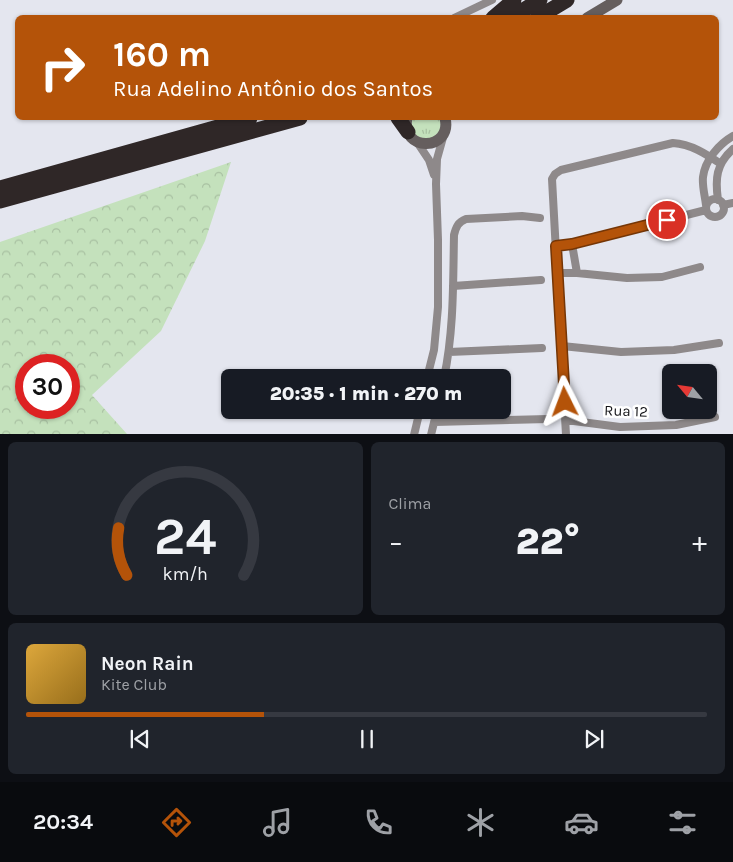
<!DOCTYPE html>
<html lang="pt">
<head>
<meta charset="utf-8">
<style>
  body { margin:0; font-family:Karla,sans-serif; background:#20242c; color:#f1f3f6; height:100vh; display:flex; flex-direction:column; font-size:19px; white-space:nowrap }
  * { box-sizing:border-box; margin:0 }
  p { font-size:16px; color:#9ea1a6 }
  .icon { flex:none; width:28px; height:28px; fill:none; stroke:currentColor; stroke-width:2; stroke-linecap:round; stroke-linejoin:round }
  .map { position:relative; height:434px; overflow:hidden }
  .details { display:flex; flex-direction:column; gap:8px; padding:8px; background:#0d0f14; flex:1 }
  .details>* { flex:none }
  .guide { position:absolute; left:15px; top:15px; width:704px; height:105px; border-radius:8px; box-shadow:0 1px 4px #0004; background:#b45309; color:#fff; overflow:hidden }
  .needle { width:32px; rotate:299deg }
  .fabs { position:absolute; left:662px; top:364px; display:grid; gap:10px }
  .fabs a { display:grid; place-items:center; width:55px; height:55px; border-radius:8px; background:#171b24; box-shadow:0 1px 4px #0004; font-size:25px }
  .speed { position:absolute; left:15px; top:354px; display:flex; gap:10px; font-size:25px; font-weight:700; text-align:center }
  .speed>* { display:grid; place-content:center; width:65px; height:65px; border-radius:50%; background:#171b24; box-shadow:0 1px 4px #0004; line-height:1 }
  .speed .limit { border:8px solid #d22; background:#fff; color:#111 }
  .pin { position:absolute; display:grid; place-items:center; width:42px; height:42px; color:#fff; margin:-21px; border:2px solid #fff; border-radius:50%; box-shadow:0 1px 5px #0007 }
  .me { position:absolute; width:55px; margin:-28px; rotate:357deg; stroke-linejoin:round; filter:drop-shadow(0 0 4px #0008) }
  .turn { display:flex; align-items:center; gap:18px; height:105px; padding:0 15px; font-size:22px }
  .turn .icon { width:65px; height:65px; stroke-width:2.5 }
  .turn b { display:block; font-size:35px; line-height:42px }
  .big { font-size:38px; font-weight:800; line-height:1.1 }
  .details .widget { flex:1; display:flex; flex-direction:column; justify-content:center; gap:8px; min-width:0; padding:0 18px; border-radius:8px; background:#20242c }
  .details .dial { align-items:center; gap:0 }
  .dial svg { height:130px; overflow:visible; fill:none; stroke:#363941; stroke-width:7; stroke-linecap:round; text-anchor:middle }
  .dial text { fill:#f1f3f6; stroke:none }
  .song { display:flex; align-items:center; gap:15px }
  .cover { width:60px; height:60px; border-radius:8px; background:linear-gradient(135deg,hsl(40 70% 55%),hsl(40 70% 35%)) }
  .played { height:5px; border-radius:2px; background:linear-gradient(90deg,#b45309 35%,#363941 35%) }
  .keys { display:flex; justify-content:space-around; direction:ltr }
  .heat { display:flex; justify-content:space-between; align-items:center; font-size:28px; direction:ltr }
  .details .tiles { flex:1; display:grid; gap:8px; grid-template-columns:1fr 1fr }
  .widget:last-child { grid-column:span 2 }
  .trip { position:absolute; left:221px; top:369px; width:290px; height:50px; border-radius:8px; background:#171b24; box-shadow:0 1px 4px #0004; font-weight:800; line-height:50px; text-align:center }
  .menu { display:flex; height:80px; justify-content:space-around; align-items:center; background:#090b0e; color:#9ea1a6 }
  .menu .icon { width:35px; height:35px }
  .menu .on { color:#b45309 }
  .menu b { font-size:22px; color:#f1f3f6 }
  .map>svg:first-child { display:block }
  .grass { fill:url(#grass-tufts) }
  .forest { fill:url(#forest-crowns); fill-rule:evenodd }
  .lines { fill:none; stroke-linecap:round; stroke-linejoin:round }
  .street { stroke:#8e898a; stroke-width:8 }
  .secondary { stroke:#655e5e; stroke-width:11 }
  .highway { stroke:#2f2727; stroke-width:15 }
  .route-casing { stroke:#753606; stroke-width:12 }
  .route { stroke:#b45309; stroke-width:9 }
  .labels { text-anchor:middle; stroke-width:5; stroke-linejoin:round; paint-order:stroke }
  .street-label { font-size:15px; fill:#151519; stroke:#fff }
</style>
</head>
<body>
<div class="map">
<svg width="733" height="435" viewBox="0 0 733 435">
  <defs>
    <pattern id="grass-tufts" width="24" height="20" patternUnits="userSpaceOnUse" patternTransform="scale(1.25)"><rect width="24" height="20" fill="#c4e1bc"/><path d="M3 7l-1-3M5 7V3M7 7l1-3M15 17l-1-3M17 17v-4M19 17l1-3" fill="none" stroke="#a8c0a1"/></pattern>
    <pattern id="forest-crowns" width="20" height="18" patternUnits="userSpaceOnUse" patternTransform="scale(1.25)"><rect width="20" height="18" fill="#c4e1bc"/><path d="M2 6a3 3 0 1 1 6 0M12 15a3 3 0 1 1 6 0" fill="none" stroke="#a8c0a1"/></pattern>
  </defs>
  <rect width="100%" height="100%" fill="#e4e6ef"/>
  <!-- grass -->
  <path class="grass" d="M412 118H440L441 120 440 131 429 141 412 134Z"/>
  <!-- forest -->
  <path class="forest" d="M231 162 205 241 161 331 92 395 127 434H0V242ZM26 365H69V408H26Z"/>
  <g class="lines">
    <!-- street -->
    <path class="street" d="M454 18 492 0
      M417 142 429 160 434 175
      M706 208a9 9 0 1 1 18 0a9 9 0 1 1-18 0Z
      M718 200C715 179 716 164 733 149
      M706 205C705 196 702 186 703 177 705 160 719 144 733 136
      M723 205 733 203
      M572 244 577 273
      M557 246 572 244 706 210
      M557 273H577L627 278 662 277 700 267
      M453 286 541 280
      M562 346 621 352 674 350 719 343
      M449 352 542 348
      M427 378 434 350 438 307V240L436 184 437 159 444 134
      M444 378C454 330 453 283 454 235 456 227 458 222 466 219L522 216 540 218
      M566 420 620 427 676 425 715 417
      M435 422 548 419
      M414 435 420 410
      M431 435 437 410
      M566 435 552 179 555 174 561 170 673 143C691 144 706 154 721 164"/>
    <!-- secondary -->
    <path class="secondary" d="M587 18 617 0
      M407 118C400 153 453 151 445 118"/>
    <!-- highway -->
    <path class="highway" d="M493 18 514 0
      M510 18 540 0
      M537 18 567 0
      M398 118 408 132
      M0 188 250 118
      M0 201 300 118"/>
  </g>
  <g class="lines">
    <defs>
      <path id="route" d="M565 402 556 246 572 244 667 220"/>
    </defs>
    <!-- route casing -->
    <use href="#route" class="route-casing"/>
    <!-- route -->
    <use href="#route" class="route"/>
  </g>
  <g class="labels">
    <!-- street labels -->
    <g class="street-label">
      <text transform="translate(626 411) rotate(2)" y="5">Rua 12</text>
    </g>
  </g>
</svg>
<div class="fabs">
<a><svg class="needle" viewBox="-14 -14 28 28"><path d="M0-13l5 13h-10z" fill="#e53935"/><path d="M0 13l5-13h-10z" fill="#9ea1a6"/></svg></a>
</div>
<div class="speed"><div class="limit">30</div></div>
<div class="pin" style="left:667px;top:220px;background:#d93025"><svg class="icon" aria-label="arrive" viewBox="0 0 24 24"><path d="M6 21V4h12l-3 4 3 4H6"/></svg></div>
<svg class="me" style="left:565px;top:402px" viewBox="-20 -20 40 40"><path d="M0-17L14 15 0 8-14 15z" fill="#b45309" stroke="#fff" stroke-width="4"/></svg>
<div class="trip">20:35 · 1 min · 270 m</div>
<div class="guide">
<div class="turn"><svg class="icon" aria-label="right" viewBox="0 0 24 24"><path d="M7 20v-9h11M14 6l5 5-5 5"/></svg><div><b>160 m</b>Rua Adelino Antônio dos Santos</div></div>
</div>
</div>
<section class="details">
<div class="tiles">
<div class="widget dial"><svg viewBox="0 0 100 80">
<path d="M14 69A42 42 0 1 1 86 69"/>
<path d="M14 69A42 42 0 0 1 9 40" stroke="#b45309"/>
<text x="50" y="56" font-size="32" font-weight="700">24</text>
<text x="50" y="72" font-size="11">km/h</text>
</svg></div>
<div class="widget"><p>Clima</p>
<div class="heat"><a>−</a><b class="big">22°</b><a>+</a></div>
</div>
<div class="widget">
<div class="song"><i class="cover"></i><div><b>Neon Rain</b><p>Kite Club</p></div></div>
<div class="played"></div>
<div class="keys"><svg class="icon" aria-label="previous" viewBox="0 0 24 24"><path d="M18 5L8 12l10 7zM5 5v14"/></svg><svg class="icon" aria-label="pause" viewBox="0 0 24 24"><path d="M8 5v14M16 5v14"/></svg><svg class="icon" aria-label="next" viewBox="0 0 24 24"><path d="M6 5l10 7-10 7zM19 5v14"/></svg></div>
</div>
</div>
</section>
<nav class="menu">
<b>20:34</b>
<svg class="icon on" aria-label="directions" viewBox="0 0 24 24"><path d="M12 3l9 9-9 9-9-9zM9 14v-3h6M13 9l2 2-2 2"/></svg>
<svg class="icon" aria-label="music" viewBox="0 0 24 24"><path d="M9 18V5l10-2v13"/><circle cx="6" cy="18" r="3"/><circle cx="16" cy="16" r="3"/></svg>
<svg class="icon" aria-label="phone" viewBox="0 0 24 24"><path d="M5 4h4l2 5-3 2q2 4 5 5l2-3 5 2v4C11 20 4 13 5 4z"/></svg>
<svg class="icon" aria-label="climate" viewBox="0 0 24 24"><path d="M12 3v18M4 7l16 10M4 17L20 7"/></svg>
<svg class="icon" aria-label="car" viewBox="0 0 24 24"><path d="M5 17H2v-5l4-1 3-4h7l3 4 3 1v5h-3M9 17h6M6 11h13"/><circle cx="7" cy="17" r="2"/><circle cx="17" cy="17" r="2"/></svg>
<svg class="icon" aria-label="filters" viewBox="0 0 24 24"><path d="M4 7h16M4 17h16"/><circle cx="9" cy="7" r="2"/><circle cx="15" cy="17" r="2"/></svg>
</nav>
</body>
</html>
